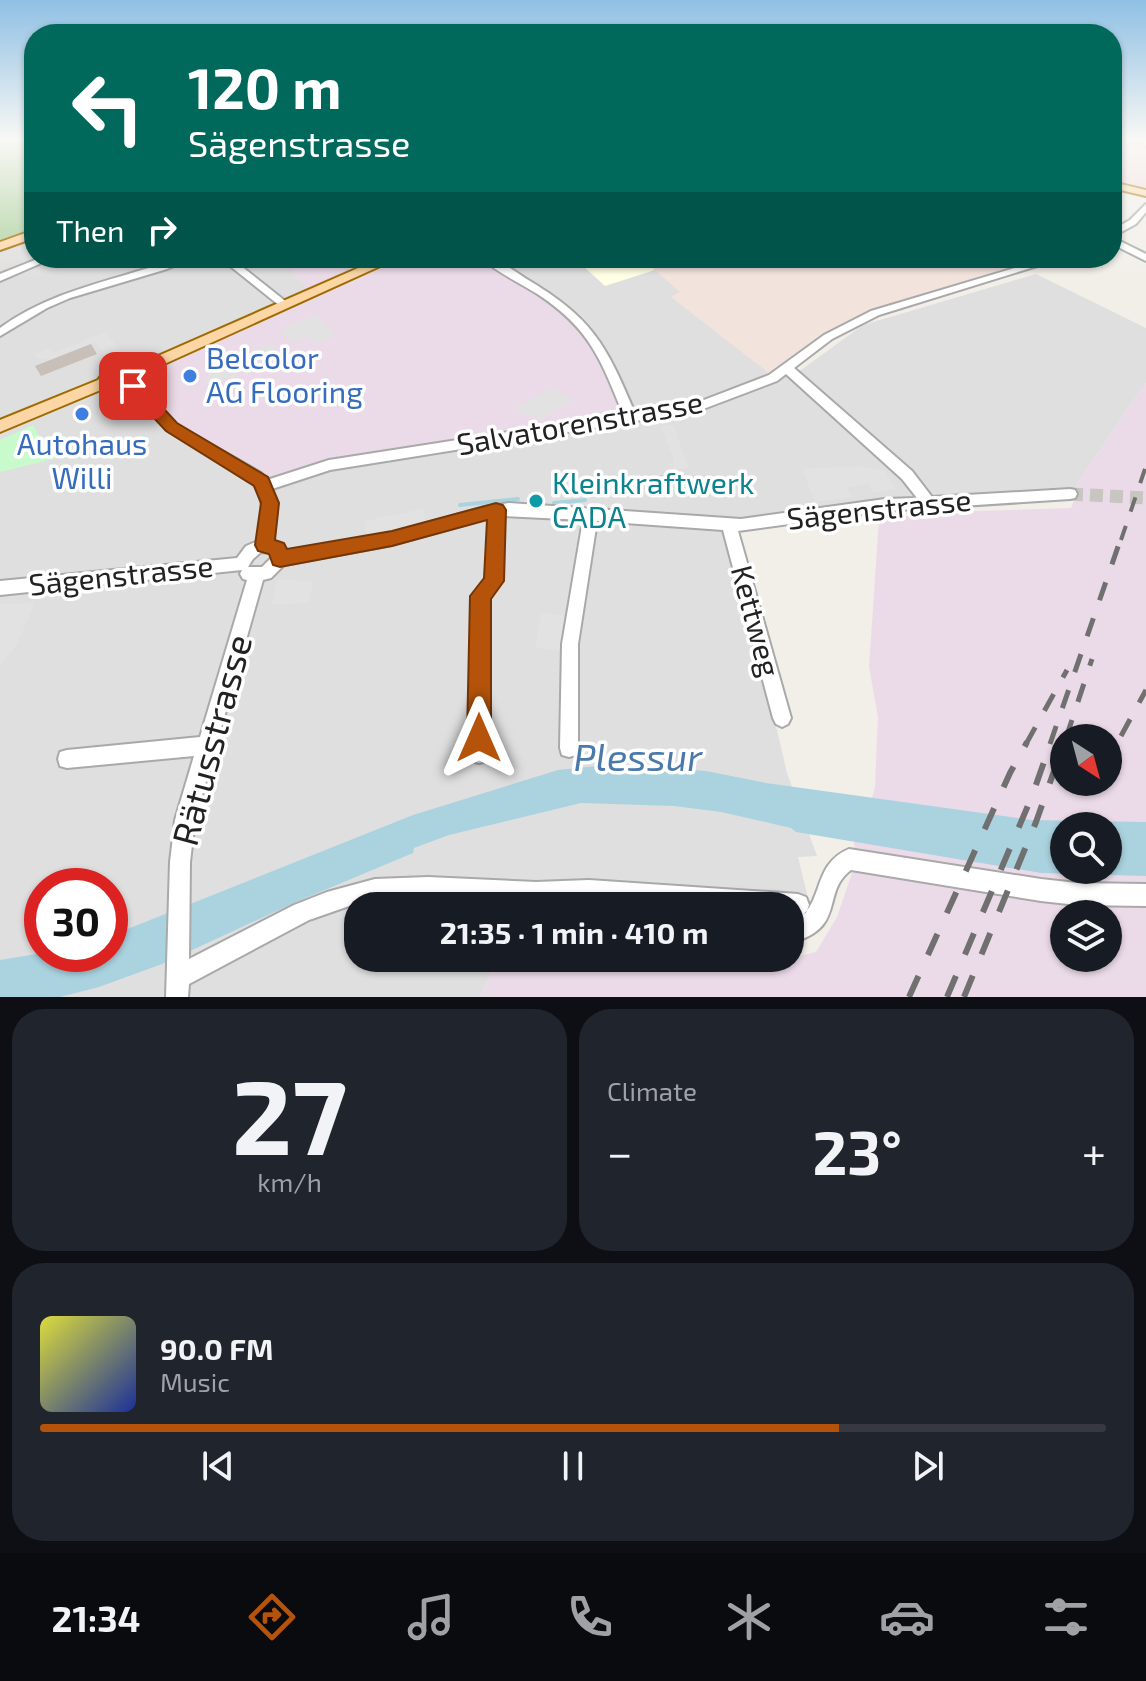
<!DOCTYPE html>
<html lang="en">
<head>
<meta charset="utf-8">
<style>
  body { margin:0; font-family:"Exo 2",sans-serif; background:#20242c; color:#f1f3f6; height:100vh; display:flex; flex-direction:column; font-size:30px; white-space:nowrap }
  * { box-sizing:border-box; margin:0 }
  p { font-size:26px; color:#9ea1a6 }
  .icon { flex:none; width:44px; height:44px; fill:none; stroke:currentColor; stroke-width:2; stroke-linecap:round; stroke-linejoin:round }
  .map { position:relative; height:997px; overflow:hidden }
  .details { display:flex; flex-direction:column; gap:12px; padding:12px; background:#0d0f14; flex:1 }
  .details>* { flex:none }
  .top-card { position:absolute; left:24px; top:24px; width:1098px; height:244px; border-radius:32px; box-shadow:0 2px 6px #0004; background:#00695c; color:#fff; overflow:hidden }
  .needle { width:52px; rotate:144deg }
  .buttons { position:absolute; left:1050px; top:724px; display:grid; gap:16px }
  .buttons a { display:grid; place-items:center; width:72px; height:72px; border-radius:50%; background:#171b24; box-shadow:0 2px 6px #0004; font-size:40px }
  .speed { position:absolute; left:24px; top:868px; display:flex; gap:16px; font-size:40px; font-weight:700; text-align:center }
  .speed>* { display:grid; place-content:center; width:104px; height:104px; border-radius:50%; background:#171b24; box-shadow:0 2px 6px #0004; line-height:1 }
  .speed .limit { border:12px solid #d22; background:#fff; color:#111 }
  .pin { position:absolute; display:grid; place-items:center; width:68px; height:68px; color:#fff; margin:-34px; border-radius:16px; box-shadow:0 4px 12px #0006 }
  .me { position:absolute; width:88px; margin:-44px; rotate:0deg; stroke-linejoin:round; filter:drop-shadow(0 0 6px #0008) }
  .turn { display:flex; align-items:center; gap:28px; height:168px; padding:0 32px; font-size:36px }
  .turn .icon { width:104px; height:104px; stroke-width:2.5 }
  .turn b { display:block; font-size:56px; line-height:68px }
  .then { display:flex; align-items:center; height:76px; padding:0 32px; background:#0003; gap:16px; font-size:30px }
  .big { font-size:60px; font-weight:700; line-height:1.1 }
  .details .card { flex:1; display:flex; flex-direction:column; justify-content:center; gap:12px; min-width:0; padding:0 28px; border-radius:32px; background:#20242c }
  .details .dial { align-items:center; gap:0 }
  .dial b { font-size:104px; line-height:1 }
  .song { display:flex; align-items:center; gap:24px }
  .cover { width:96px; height:96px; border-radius:12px; background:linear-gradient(135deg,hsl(60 70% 55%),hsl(230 70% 35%)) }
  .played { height:8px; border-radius:4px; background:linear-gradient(90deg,#b45309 75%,#363941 75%) }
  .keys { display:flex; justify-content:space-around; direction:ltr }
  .heat { display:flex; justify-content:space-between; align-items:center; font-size:44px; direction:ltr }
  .details .tiles { flex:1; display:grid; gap:12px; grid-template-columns:1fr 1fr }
  .card:last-child { grid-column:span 2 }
  .trip { position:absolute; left:344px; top:892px; width:460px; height:80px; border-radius:32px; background:#171b24; box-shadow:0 2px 6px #0004; font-weight:700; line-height:80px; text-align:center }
  .menu { display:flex; height:128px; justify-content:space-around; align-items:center; background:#090b0e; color:#9ea1a6 }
  .menu .icon { width:56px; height:56px }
  .menu .on { color:#b45309 }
  .menu b { font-size:36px; color:#f1f3f6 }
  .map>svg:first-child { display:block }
  .residential { fill:#e0dfdf; fill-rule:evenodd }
  .commercial { fill:#f2dad9 }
  .industrial { fill:#ebdbe8; fill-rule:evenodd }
  .education { fill:#ffffe5 }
  .military { fill:#f3e3dd }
  .forest { fill:#add19e }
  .park { fill:#c8facc }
  .parking { fill:#e2e2e2 }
  .water { fill:#aad3df; fill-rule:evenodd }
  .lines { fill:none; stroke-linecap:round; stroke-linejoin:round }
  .stream { stroke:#aad3df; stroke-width:4 }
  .building { fill:#c7bfb8 }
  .minor-tunnel { stroke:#c8c6c1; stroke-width:13; stroke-dasharray:13 7; stroke-linecap:butt }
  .minor-casing { stroke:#a9a9a9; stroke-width:4 }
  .major-casing { stroke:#a06b00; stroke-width:4 }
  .minor { fill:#fff; fill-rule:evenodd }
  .major { fill:#fcd6a4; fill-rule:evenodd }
  .rail-far2 { stroke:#707070; stroke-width:4; stroke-dasharray:15 15; stroke-linecap:butt }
  .rail-far1 { stroke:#707070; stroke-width:5; stroke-dasharray:19 19; stroke-linecap:butt }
  .rail { stroke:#707070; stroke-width:6; stroke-dasharray:23 23; stroke-linecap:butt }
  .route { fill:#b45309; stroke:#753606; stroke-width:2 }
  .shop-dot { fill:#3f7fe0; stroke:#fff; stroke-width:3 }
  .culture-dot { fill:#0f9aa8; stroke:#fff; stroke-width:3 }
  .labels { text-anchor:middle; stroke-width:7; stroke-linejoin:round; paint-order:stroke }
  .shop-label { font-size:30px; fill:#366cbe; stroke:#fff; text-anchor:start }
  .street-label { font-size:30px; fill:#222; stroke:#fff }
  .culture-label { font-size:30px; fill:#0d838f; stroke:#fff; text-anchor:start }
  .near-street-label { font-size:36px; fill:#222; stroke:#fff }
  .near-water-label { font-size:38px; font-style:italic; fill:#4a7aab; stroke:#fff }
</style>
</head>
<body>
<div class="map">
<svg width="1146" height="997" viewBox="0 0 1146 997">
  <rect width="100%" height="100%" fill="#f2efe9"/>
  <!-- residential -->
  <path class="residential" d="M34 238V258H282L307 288 570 314 490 258H641L681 292 672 297 779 369 801 370 863 325 1036 274 1146 328V383L1070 494 729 525 787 773 817 856 798 857 807 894 806 927 790 932V906H575L555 894 529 893 522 906H358V958H498L480 997H0V249ZM42 886H110V954H42Z"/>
  <!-- commercial -->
  <path class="commercial" d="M1112 141H1146V190L1112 182Z"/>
  <!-- industrial -->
  <path class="industrial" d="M282 258H490L570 314 588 335 626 418 377 456 270 481 175 427 129 371 306 289Z
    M1146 383V997H480L498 958H790L816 952 837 917 852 873 857 870 854 842H861L875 786 878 717 869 667 879 519 943 512 1071 508 1074 501 1070 494ZM1064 738H1108V782H1064ZM1064 826H1108V870H1064ZM1064 914H1108V958H1064Z"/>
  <!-- education -->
  <path class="education" d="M605 258H641L655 270 605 286 582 265Z"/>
  <!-- military -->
  <path class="military" d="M641 258H1042L871 310 830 332 770 374 671 297 680 292Z"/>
  <!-- forest -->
  <path class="forest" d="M0 141H34V228L0 240Z"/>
  <!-- park -->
  <path class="park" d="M33 425 41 439 61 435 76 453 0 472V440Z"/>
  <!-- parking -->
  <path class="parking" d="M317 316 336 335 315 344 308 336 292 343 280 329Z
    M106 332 124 356 110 361 95 342 48 360 37 358 34 354 49 348 53 353Z
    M271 343 282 354 211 386 204 378 212 374 209 370Z
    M554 387 572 401 540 420 532 414 526 416 516 408Z
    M673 425 689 468 673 470V458L661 427Z
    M861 466 885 471 895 489 873 492 868 484 847 487 852 497 815 502 802 469Z
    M423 509 425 523 366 535 365 521Z
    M277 579 313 582 309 603 272 604Z
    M35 603 17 644 0 666V604Z
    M541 613 567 616 561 651 535 648Z"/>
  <!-- water -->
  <path class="water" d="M615 764 706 771 766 783 1032 820 1146 822V876L1041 873 796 832 791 828 721 812 674 806 581 803 449 835 414 848 413 853 296 902 162 964 99 987 60 997H0V960L42 953 110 954V936L413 815 558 770ZM1064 826H1108V870H1064Z"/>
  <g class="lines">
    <!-- stream -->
    <path class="stream" d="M657 478 680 475
      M554 503 585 500
      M460 505 518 499"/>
  </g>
  <!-- building -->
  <path class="building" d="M91 344 97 354 41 376 35 366Z"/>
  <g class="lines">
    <!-- minor-tunnel -->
    <path class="minor-tunnel" d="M1070 494 1146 498"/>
    <defs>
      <path id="minor" d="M1135 141H1146V146Z
        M1146 204V212L1136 224 1112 237V230L1130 220Z
        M1112 237 1146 254V261L1112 244Z
        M40 258H53L0 281V274Z
        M179 258H193L167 269 70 298 47 308 0 336V328C53 289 118 280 179 258Z
        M220 258H231L289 304 288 306H280Z
        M481 258C498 258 511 269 525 278 592 318 605 342 635 413L696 403 769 375 824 335 871 311 1048 258H1063L879 315 832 339 794 368 912 471 932 497 1070 489 1075 490 1077 494 1075 498 1070 499 885 511 738 531 791 718 788 724 782 727 776 724 773 718 723 530 597 521 578 644V748L576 755 569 757 562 755 560 748 562 644 583 520 503 516 502 581 489 598 488 754 486 761 479 763 472 761 470 754 473 596 486 579 489 518 392 545 284 565 271 578 263 580 195 820 190 862 189 959 294 905 327 892 375 879 428 877 536 882 589 880 798 894 806 897 809 905 806 913 798 916 790 915V906H655L589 902 536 903 428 898 375 901 352 905 309 920 189 984 188 997H166L170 862 175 820 194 756 67 768 60 766 58 759 60 752 67 750 200 737 247 580 243 579 240 574 242 570 0 595V581L237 558 246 546 258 541C262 519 267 498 251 481L167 430 129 389 127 386 129 383H137L175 424 261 473 267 480 329 460 623 414C601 360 590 329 539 295 520 283 498 273 481 258ZM786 374 902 479 917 498 885 499 741 519 509 503 484 507 392 533 285 552 282 545 273 541 277 509 272 489 330 470 698 411 777 381ZM261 552 271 553 272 557 262 567H248L253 559Z
        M849 849 1041 879 1077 883 1146 884V906L1077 905 1041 901 851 870C820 893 848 928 790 943V921C826 912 809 865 849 849Z"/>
      <path id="major" d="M1112 182 1146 190V196L1112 188Z
        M34 230V238L0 250V242Z
        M381 258H398L151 370 150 380C137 391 119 400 103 389L0 432V420L98 380C108 364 124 359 142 363ZM131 371H136L137 375 128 382 117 384 112 382 120 374Z"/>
    </defs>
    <!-- minor casing -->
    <use href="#minor" class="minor-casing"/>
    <!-- major casing -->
    <use href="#major" class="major-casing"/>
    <!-- minor -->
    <use href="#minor" class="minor"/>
    <!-- major -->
    <use href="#major" class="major"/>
    <!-- rail-far2 -->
    <path class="rail-far2" d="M1121 540 1146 466"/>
    <!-- rail-far1 -->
    <path class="rail-far1" d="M1121 736 1146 690
      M1066 738 1092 659
      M1026 744 1067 670
      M1050 744 1121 538"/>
    <!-- rail -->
    <path class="rail" d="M909 997 1010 773 1027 742
      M947 997 1032 796 1051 742
      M964 997 1036 822 1064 743"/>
  </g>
  <!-- sky -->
  <linearGradient id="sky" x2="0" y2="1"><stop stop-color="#8fc0e4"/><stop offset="0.5" stop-color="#f9f8f5"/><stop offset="1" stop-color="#f9f8f5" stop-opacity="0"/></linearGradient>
  <rect width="1146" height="280" fill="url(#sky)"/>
  <!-- route -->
  <path class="route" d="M133 381 139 382 177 423 268 477 279 503 275 540 284 543 287 549 392 531 496 503 503 505 506 510 504 581 491 599V738L488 746 479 750 471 746 467 738 470 596 484 578 487 520 392 546 280 567 273 565 269 554 258 551 255 545 261 503 254 486 166 431 127 389V382Z"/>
  <!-- markers -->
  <g class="shop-dot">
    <circle cx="190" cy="376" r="8"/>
    <circle cx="82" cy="414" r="8"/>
  </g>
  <circle class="culture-dot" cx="536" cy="501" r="8"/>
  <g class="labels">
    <!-- shop labels -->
    <g class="shop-label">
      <text x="206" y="369">Belcolor<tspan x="206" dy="34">AG Flooring</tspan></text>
      <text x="82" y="455" text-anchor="middle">Autohaus<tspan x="82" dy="34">Willi</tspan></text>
    </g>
    <!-- street labels -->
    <g class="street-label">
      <text transform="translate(580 424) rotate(-10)" y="10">Salvatorenstrasse</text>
      <text transform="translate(879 510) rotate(-6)" y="10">Sägenstrasse</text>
      <text transform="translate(121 576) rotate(-6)" y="10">Sägenstrasse</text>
      <text transform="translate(755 621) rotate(75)" y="10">Kettweg</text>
    </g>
    <!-- culture labels -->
    <g class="culture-label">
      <text x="552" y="494">Kleinkraftwerk<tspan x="552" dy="34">CADA</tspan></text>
    </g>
    <!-- near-street labels -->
    <g class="near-street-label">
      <text transform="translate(212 740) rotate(-75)" y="13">Rätusstrasse</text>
    </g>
    <!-- near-water labels -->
    <g class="near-water-label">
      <text x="638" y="771">Plessur</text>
    </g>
  </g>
</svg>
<div class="buttons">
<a><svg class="needle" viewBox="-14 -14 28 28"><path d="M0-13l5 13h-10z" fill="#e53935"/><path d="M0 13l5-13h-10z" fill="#9ea1a6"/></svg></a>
<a><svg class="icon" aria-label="search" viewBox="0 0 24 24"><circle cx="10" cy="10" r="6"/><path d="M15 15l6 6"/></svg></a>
<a><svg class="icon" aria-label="layers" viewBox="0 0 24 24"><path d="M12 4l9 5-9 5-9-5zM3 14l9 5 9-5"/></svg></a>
</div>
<div class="speed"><div class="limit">30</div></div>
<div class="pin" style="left:133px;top:386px;background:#d93025"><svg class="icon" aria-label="arrive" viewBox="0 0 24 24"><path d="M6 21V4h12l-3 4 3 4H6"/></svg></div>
<svg class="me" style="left:479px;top:738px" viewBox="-20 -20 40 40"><path d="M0-17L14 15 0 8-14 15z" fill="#b45309" stroke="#fff" stroke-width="4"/></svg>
<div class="trip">21:35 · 1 min · 410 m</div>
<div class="top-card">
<div class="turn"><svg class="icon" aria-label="left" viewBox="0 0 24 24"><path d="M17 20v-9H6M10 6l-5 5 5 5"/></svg><div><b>120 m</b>Sägenstrasse</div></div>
<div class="then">Then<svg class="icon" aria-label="right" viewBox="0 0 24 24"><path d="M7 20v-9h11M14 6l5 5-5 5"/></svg></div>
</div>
</div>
<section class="details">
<div class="tiles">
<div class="card dial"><b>27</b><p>km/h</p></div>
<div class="card"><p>Climate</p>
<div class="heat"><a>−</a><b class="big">23°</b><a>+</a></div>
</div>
<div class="card">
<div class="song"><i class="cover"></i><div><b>90.0 FM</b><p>Music</p></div></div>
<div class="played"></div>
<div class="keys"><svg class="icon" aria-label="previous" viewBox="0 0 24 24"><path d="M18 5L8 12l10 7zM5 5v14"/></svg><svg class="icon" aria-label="pause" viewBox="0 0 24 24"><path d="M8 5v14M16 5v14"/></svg><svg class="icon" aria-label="next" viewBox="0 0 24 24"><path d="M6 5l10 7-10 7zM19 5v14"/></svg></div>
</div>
</div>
</section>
<nav class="menu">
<b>21:34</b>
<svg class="icon on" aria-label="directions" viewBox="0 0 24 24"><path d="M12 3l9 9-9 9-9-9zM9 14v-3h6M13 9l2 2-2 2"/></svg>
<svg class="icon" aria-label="music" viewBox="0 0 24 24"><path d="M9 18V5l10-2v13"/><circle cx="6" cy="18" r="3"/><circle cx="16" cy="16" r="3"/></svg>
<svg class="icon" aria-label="phone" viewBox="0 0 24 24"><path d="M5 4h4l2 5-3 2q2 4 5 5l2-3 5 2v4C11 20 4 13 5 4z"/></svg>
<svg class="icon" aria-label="climate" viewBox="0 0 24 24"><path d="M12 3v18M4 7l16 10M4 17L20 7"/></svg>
<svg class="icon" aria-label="car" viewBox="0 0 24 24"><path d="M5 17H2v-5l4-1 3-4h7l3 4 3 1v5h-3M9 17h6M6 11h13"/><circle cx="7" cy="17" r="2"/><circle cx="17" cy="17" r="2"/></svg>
<svg class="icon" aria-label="filters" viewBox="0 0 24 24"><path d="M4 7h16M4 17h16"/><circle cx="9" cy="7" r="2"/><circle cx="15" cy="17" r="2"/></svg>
</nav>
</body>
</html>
